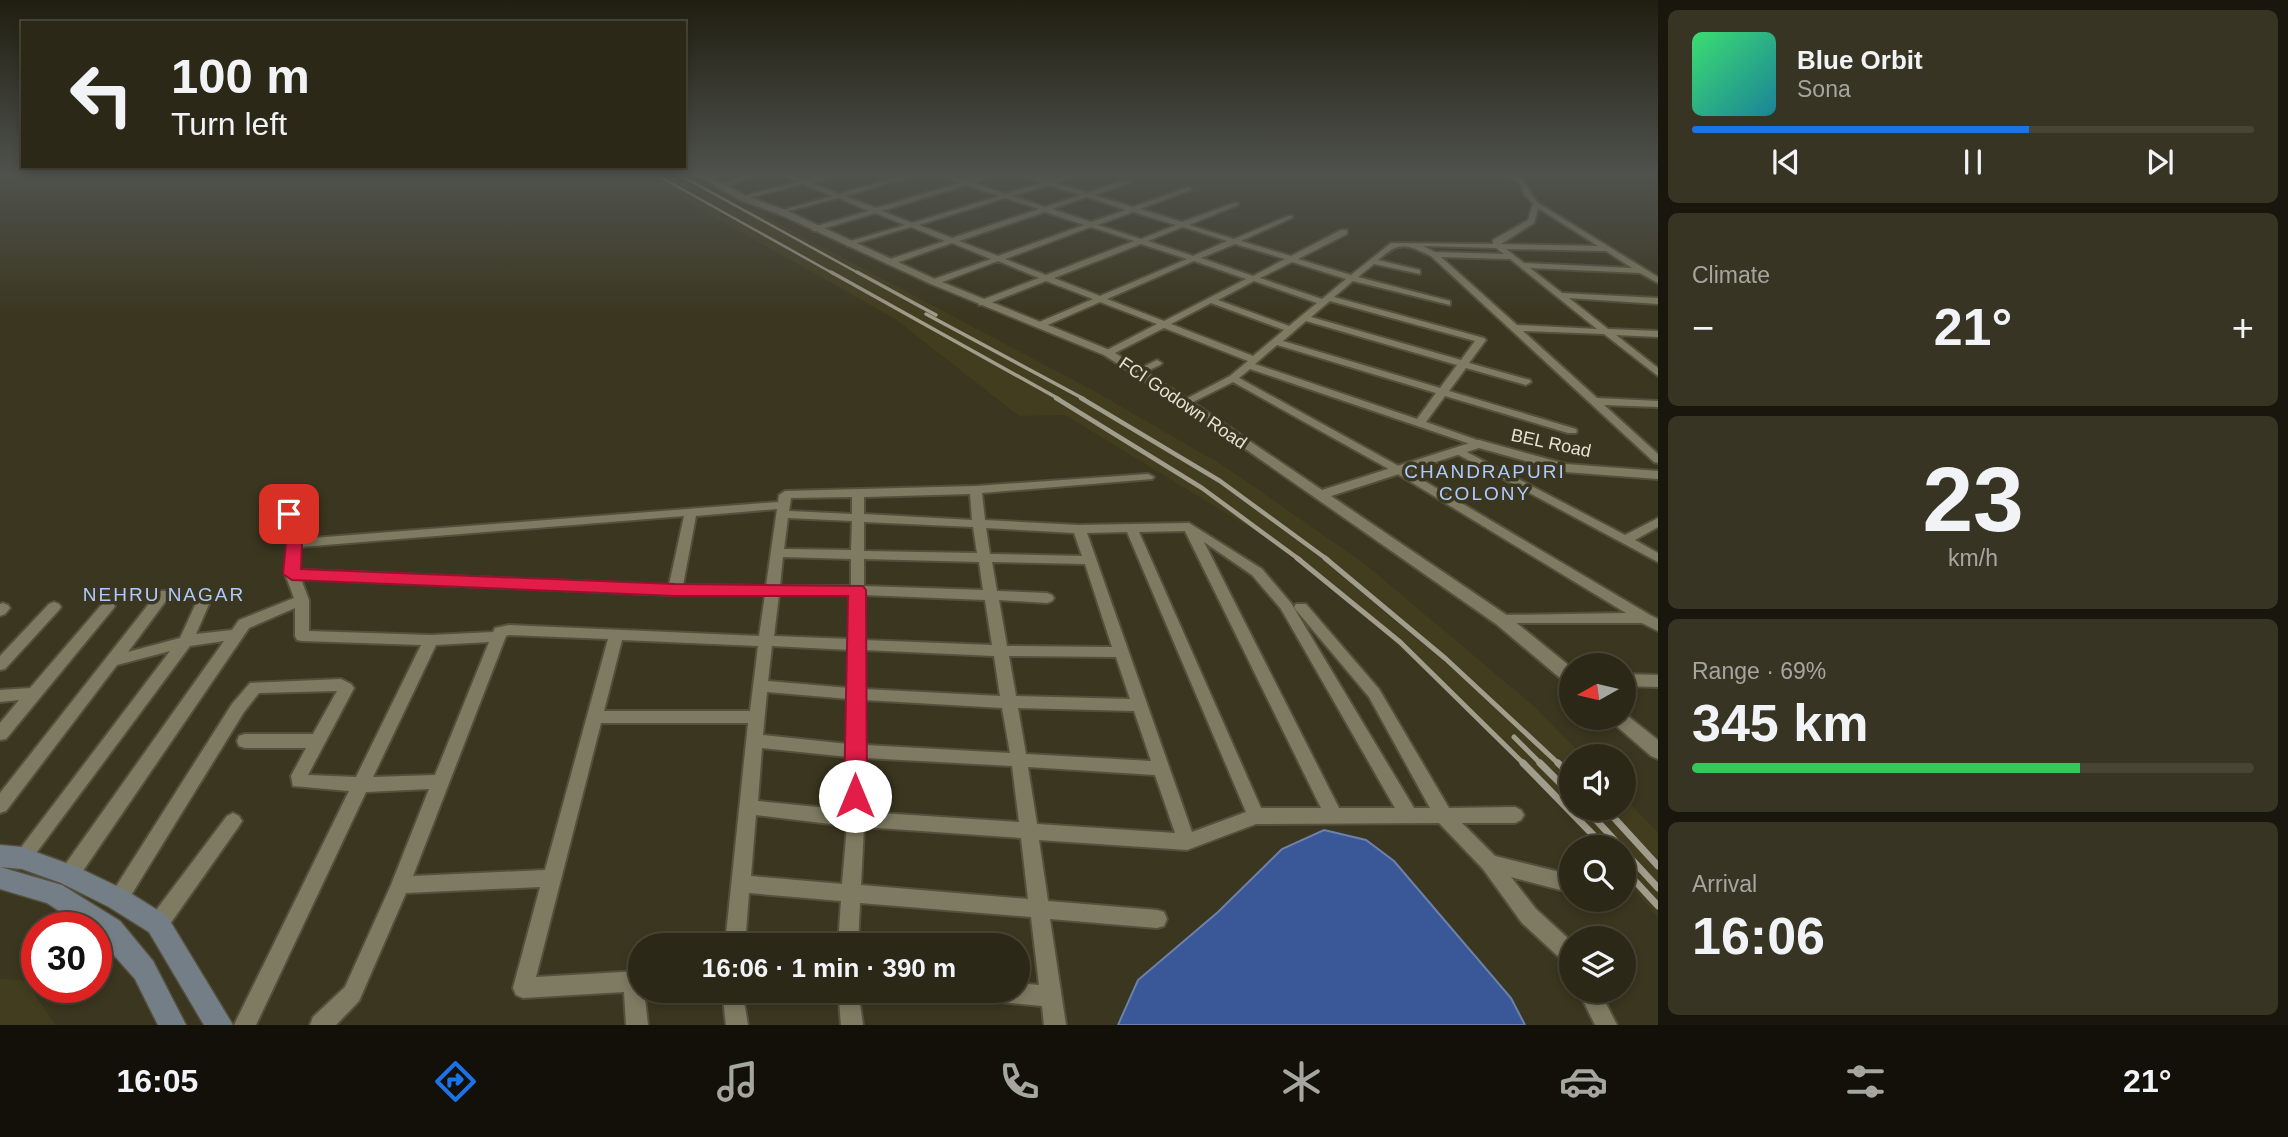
<!DOCTYPE html>
<html lang="en">
<head>
<meta charset="utf-8">
<style>
  body { margin:0; font-family:Helvetica,sans-serif; background:#383424; color:#f1f3f6; height:100vh; display:flex; flex-direction:column; font-size:26px; white-space:nowrap }
  * { box-sizing:border-box; margin:0 }
  p { font-size:23px; color:#a6a6a1 }
  .icon { flex:none; width:38px; height:38px; fill:none; stroke:currentColor; stroke-width:2; stroke-linecap:round; stroke-linejoin:round }
  .map { position:relative; flex:1; overflow:hidden }
  .drawer { display:flex; flex-direction:column; gap:10px; padding:10px; background:#18160d; width:630px }
  .drawer>* { flex:none }
  .guide { position:absolute; left:21px; top:21px; width:665px; height:147px; border-radius:0px; box-shadow:0 4px 10px #0003,0 0 0 2px #484436; background:#2c2817; color:#f1f3f6; overflow:hidden }
  .needle { width:46px; rotate:262deg }
  .controls { position:absolute; left:1559px; top:653px; display:grid; gap:14px }
  .controls a { display:grid; place-items:center; width:77px; height:77px; border-radius:50%; background:#2c2817; box-shadow:0 4px 10px #0003,0 0 0 2px #484436; font-size:35px }
  .speed { position:absolute; left:21px; top:912px; display:flex; gap:14px; font-size:35px; font-weight:700; text-align:center }
  .speed>* { display:grid; place-content:center; width:91px; height:91px; border-radius:50%; background:#2c2817; box-shadow:0 4px 10px #0003,0 0 0 2px #484436; line-height:1 }
  .speed .limit { border:10px solid #d22; background:#fff; color:#111 }
  .pin { position:absolute; display:grid; place-items:center; width:60px; height:60px; color:#fff; margin:-30px; border-radius:14px; box-shadow:0 4px 10px #0006 }
  .me { position:absolute; width:77px; margin:-38px; rotate:0deg; stroke-linejoin:round; filter:drop-shadow(0 0 5px #0008) }
  .turn { display:flex; align-items:center; gap:24px; height:147px; padding:0 35px; font-size:32px }
  .turn .icon { width:91px; height:91px; stroke-width:2.5 }
  .turn b { display:block; font-size:49px; line-height:60px }
  .big { font-size:52px; font-weight:800; line-height:1.1 }
  .drawer .tile { flex:1; display:flex; flex-direction:column; justify-content:center; gap:10px; min-width:0; padding:0 24px; border-radius:10px; background:#383424 }
  .drawer .dial { align-items:center; gap:0 }
  .dial b { font-size:91px; line-height:1 }
  .song { display:flex; align-items:center; gap:21px }
  .cover { width:84px; height:84px; border-radius:10px; background:linear-gradient(135deg,hsl(140 70% 55%),hsl(190 70% 35%)) }
  .played { height:7px; border-radius:4px; background:linear-gradient(90deg,#1a73e8 60%,#484436 60%) }
  .keys { display:flex; justify-content:space-around; direction:ltr }
  .heat { display:flex; justify-content:space-between; align-items:center; font-size:38px; direction:ltr }
  .charge { height:10px; border-radius:5px; background:linear-gradient(90deg,#34c759 69%,#484436 0) }
  .trip { position:absolute; left:628px; top:933px; width:402px; height:70px; border-radius:35px; background:#2c2817; box-shadow:0 4px 10px #0003,0 0 0 2px #484436; font-weight:800; line-height:70px; text-align:center }
  .tabs { display:flex; height:112px; justify-content:space-around; align-items:center; background:#121009; color:#a6a6a1 }
  .tabs .icon { width:49px; height:49px }
  .tabs .on { color:#1a73e8 }
  .tabs b { font-size:32px; color:#f1f3f6 }
  main { display:flex; flex:1; min-height:0 }
  .map>svg:first-child { display:block }
  .built { fill:#433d1f }
  .water { fill:#3a5898; stroke:#6d81aa; stroke-width:2 }
  .lines { fill:none; stroke-linecap:round; stroke-linejoin:round }
  .minor-casing { stroke:#55503d; stroke-width:4 }
  .tertiary-casing { stroke:#55503d; stroke-width:4 }
  .secondary-casing { stroke:#55503d; stroke-width:3 }
  .minor { fill:#7f7b62; fill-rule:evenodd }
  .tertiary { fill:#7f7b62; fill-rule:evenodd }
  .secondary { fill:#747e87; fill-rule:evenodd }
  .rail-far4 { stroke:#a09d8c; stroke-width:2.5 }
  .rail-far3 { stroke:#a09d8c; stroke-width:3.5 }
  .rail-far2 { stroke:#a09d8c; stroke-width:4.5 }
  .rail-far1 { stroke:#a09d8c; stroke-width:5 }
  .rail { stroke:#a09d8c; stroke-width:7 }
  .route { fill:#e11d48; stroke:#92132f; stroke-width:2 }
  .labels { text-anchor:middle; stroke-width:7; stroke-linejoin:round; paint-order:stroke }
  .street-label { font-size:18px; fill:#e5e2d5; stroke:#3a361f }
  .neighbourhood-label { font-size:19px; letter-spacing:2px; fill:#afcaff; stroke:#3a361f }
</style>
</head>
<body>
<main>
<div class="map">
<svg width="1658" height="1025" viewBox="0 0 1658 1025">
  <rect width="100%" height="100%" fill="#3a361f"/>
  <!-- built -->
  <path class="built" d="M637 174H685L1096 392 1224 466 1365 564 1536 708 1583 756H1572V808H1624V798L1658 832V918L1624 877V847H1597L1493 733 1361 612 1280 546 1065 415 1019 416 894 318Z
    M0 979 26 981 55 1025H0Z"/>
  <!-- water -->
  <path class="water" d="M1324 830 1366 840 1394 861 1511 998 1525 1025H1118L1138 980 1218 912 1282 849Z"/>
  <g class="lines">
    <defs>
      <path id="minor" d="M749 174H759L729 185 724 184Z
        M779 174C789 174 798 181 807 180 819 179 829 174 841 174L810 183 839 194 908 174H919L845 196 876 208 960 183 936 174C947 174 954 179 965 180 975 182 988 174 999 174L973 183 1005 194 1042 183 1017 174C1028 174 1035 178 1046 180 1056 182 1069 174 1080 174L1055 183 1087 193 1129 179 1131 180V182L1094 195 1133 207 1189 187 1191 188V190L1140 209 1182 222 1234 203H1238V205L1189 225 1234 239 1288 216H1292V218L1241 241 1291 256 1341 230H1347V234L1298 259 1351 275 1391 243 1493 244V240L1528 220 1533 204 1524 194 1521 185 1506 174C1525 174 1528 191 1538 203L1658 277V283L1640 273 1530 268 1562 293 1658 298V304L1569 298 1608 329 1658 331V337L1616 335 1658 368V376L1604 334 1523 331 1597 398 1658 401V407L1604 405 1658 454V463L1654 462 1431 256C1405 244 1400 241 1378 260L1420 270V274L1374 264 1358 277 1450 301V305L1353 281 1334 297 1484 338 1486 340 1469 363 1530 380 1531 382 1526 385 1466 368 1449 391 1576 429 1577 431 1576 433H1568L1445 396 1426 422 1483 442 1485 444 1479 447 1250 369 1239 378 1404 469 1650 615 1658 619V631L1642 623H1497L1495 620 1497 617 1502 615 1626 613 1396 473 1233 382 1189 404 1185 405 1180 402 1230 376 1248 361 1164 328 1111 355H1105V351L1157 324 1100 302 1043 327H1037V323L1093 299 1046 281 985 305H979V301L1039 278 998 261 937 284H931V280L991 259 952 243 893 264H887V260L945 241 911 227 847 246V242L905 225 875 213 816 231H813V227L869 211 838 198 780 213V211L832 196 803 184 748 198 745 196 797 182ZM966 185 999 196 912 223 882 211ZM1048 185 1081 195 1045 207 1012 196ZM1087 197 1126 210 1091 222 1052 209ZM1005 198 1039 209 952 238 919 225ZM1538 208 1598 246 1501 244 1534 223ZM1045 212 1084 225 998 256 959 241ZM1133 212 1176 225 1141 239 1098 225ZM1091 227 1134 241 1046 275 1005 259ZM1183 227 1227 241 1193 256 1148 241ZM1141 244 1187 259 1100 296 1054 278ZM1235 244 1285 259 1253 276 1201 258ZM1423 246 1496 248 1504 254 1435 252ZM1506 249 1606 251 1632 268 1524 263ZM1441 257 1510 259 1597 329 1517 325ZM1194 261 1246 279 1164 321 1107 299ZM1292 262 1346 279 1322 299 1260 278ZM1254 281 1317 303 1289 326 1218 300ZM1330 301 1475 341 1461 360 1311 317ZM1211 303 1284 330 1253 356 1171 324ZM1306 321 1457 365 1440 388 1283 341ZM1277 345 1436 393 1417 419 1255 364Z
        M1157 360 1162 363 1160 365 1141 374H1135L1133 372Z
        M1459 448 1625 535 1658 518V527L1635 540 1658 553V562L1455 453 1453 451Z
        M1148 474 1154 477 1152 479 982 493 985 520 1079 525 1189 523 1262 569 1291 603 1414 808H1430L1369 697 1296 610 1294 607 1296 604H1306L1379 689 1449 808 1515 807 1521 810 1524 815 1521 820 1515 823H1462L1495 856 1572 875V893L1511 877 1536 909 1572 942V969L1565 966 1561 959 1522 923 1483 869 1439 823 1256 824 1187 850 1039 840 1048 901 1157 910 1164 912 1167 919 1164 926 1157 928 1050 919 1066 1025H1044L1042 1006 978 1000 971 997 968 990H1018V983L1039 985 1031 917 860 903 858 945H838L841 901 749 893 745 945H725L748 723H601L536 977 640 971V990H644L648 1025H626L624 992 523 998 516 995 513 988 540 887 406 893 359 1001 336 1025H310L313 1017 345 987 391 885 429 789 366 792 256 1025H234L349 791 293 786 291 776 306 748H245L239 746 237 741 239 736 245 734H313L337 691 259 693 244 712 125 905 118 908 111 905 108 899 232 704 250 683 341 679 351 684 354 688 308 775 356 777 421 645 302 641 297 640 295 636V608L249 628 76 881 69 884 62 881 60 875 62 869 224 641 190 646 28 864 22 866 16 864 13 858 170 651 117 665 6 811 0 813V793L159 591H169L171 594 128 652 180 638 197 601H207L209 604 196 634 232 630 239 620 294 598 285 574 288 543 283 514 285 511H293L295 514 300 539 778 502 779 495 785 491 976 486ZM970 494 972 520 864 514V497ZM852 497V514L789 511 791 498ZM777 509 766 586 683 585 696 516ZM684 516 669 585 299 570 300 547ZM788 518 852 521 851 550 784 549ZM864 522 973 527 977 553 864 551ZM986 528 1074 533 1082 556 990 554ZM1185 531 1321 808H1261L1139 532ZM1127 532 1246 812 1192 832 1087 533ZM1204 542 1252 575 1281 609 1395 808H1339ZM783 557 851 559V586H780ZM864 559 979 562 983 590 864 586ZM992 562 1085 564 1112 647 1007 646 999 600 1047 603 1052 601 1054 598 1052 595 1047 593 997 591ZM301 579 675 595H765L759 636 509 625 495 628 493 632 431 635 309 631V600ZM779 595H851L850 639 774 636ZM864 595 985 600 992 645 864 640ZM509 635 608 639 545 870 413 876 506 636ZM622 640 758 646 750 711H604ZM489 642 435 775 373 777 436 645ZM772 646 850 650 849 688 768 681ZM864 650 994 656 1000 696 864 689ZM1009 656 1116 657 1130 699 1016 696ZM767 692 849 699 848 744 763 735ZM865 700 1002 708 1010 753 865 745ZM1018 708 1134 711 1151 761 1026 754ZM762 748 848 757 847 810 758 801ZM865 758 1012 766 1019 822 865 812ZM1028 767 1155 775 1175 833 1037 824ZM756 815 847 826 842 884 751 876ZM864 827 1021 838 1028 899 861 885Z
        M108 601 113 603 115 606 113 609 6 739 0 740V723L19 700 0 702V690L30 688 103 603Z
        M54 602 59 604 61 607 59 610 5 669 0 670V656L49 604Z
        M3 603 8 605 10 608 5 614 0 616V604Z
        M1624 674 1658 675V687L1624 686Z
        M233 813 239 816 242 821 239 826 165 931 158 933 151 931 148 924 151 917 227 816Z
        M722 990H742L748 1025H726Z
        M838 990H858L863 1025H841Z
        M1578 990H1599L1617 1025H1595Z"/>
      <path id="tertiary" d="M695 174H704L746 196 785 210 937 280 1112 351 1189 400 1322 490 1479 440 1566 464 1658 471V479L1565 472 1479 448 1331 496 1508 616 1572 668V684L1566 683 1496 624 1181 404 1104 355 931 284 779 214 740 200Z
        M1624 713 1658 740V759L1651 756 1613 723 1610 718H1624Z"/>
      <path id="secondary" d="M0 845 22 847 77 867 127 891 167 916 233 1025H204L149 932 109 907 61 883 22 869 0 867Z
        M0 867 62 885 120 921 153 961 186 1025H158L135 979 96 935V928H85L47 903 0 889Z"/>
    </defs>
    <!-- minor casing -->
    <use href="#minor" class="minor-casing"/>
    <!-- tertiary casing -->
    <use href="#tertiary" class="tertiary-casing"/>
    <!-- secondary casing -->
    <use href="#secondary" class="secondary-casing"/>
    <!-- minor -->
    <use href="#minor" class="minor"/>
    <!-- tertiary -->
    <use href="#tertiary" class="tertiary"/>
    <!-- secondary -->
    <use href="#secondary" class="secondary"/>
    <!-- rail-far4 -->
    <path class="rail-far4" d="M655 174 834 274
      M678 174 860 274"/>
    <!-- rail-far3 -->
    <path class="rail-far3" d="M831 272 1059 399
      M857 272 936 315
      M926 314 1084 399"/>
    <!-- rail-far2 -->
    <path class="rail-far2" d="M1056 398 1202 488 1300 560
      M1081 398 1220 481 1328 560"/>
    <!-- rail-far1 -->
    <path class="rail-far1" d="M1297 558 1400 642 1525 765
      M1325 558 1446 659 1560 765
      M1514 737 1542 765"/>
    <!-- rail -->
    <path class="rail" d="M1523 763 1605 847
      M1540 763 1572 795
      M1558 763 1572 776
      M1585 808 1621 847
      M1605 808 1658 866
      M1624 851 1658 888
      M1624 869 1658 906"/>
  </g>
  <!-- sky -->
  <linearGradient id="sky" x2="0" y2="1"><stop stop-color="#201e11"/><stop offset="0.55" stop-color="#4f524d"/><stop offset="1" stop-color="#4f524d" stop-opacity="0"/></linearGradient>
  <rect width="1658" height="318" fill="url(#sky)"/>
  <!-- route -->
  <path class="route" d="M289 509 297 514 302 543 301 569 675 584 863 586 866 590 867 796 863 803 855 806 847 803 844 796 848 596H675L292 580 283 574 286 543 281 514Z"/>
  <g class="labels">
    <!-- street labels -->
    <g class="street-label">
      <text transform="translate(1183 403) rotate(34)" y="6">FCI Godown Road</text>
      <text transform="translate(1551 443) rotate(12)" y="6">BEL Road</text>
    </g>
    <!-- neighbourhood labels -->
    <g class="neighbourhood-label">
      <text x="1485" y="478">CHANDRAPURI<tspan x="1485" dy="22">COLONY</tspan></text>
      <text x="164" y="601">NEHRU NAGAR</text>
    </g>
  </g>
</svg>
<div class="controls">
<a><svg class="needle" viewBox="-14 -14 28 28"><path d="M0-13l5 13h-10z" fill="#e53935"/><path d="M0 13l5-13h-10z" fill="#a6a6a1"/></svg></a>
<a><svg class="icon" aria-label="sound" viewBox="0 0 24 24"><path d="M4 9h4l5-4v14l-5-4H4zM17 9q2 3 0 6"/></svg></a>
<a><svg class="icon" aria-label="search" viewBox="0 0 24 24"><circle cx="10" cy="10" r="6"/><path d="M15 15l6 6"/></svg></a>
<a><svg class="icon" aria-label="layers" viewBox="0 0 24 24"><path d="M12 4l9 5-9 5-9-5zM3 14l9 5 9-5"/></svg></a>
</div>
<div class="speed"><div class="limit">30</div></div>
<div class="pin" style="left:289px;top:514px;background:#d93025"><svg class="icon" aria-label="arrive" viewBox="0 0 24 24"><path d="M6 21V4h12l-3 4 3 4H6"/></svg></div>
<svg class="me" style="left:855px;top:796px" viewBox="-20 -20 40 40"><circle r="19" fill="#fff"/><path d="M0-13L10 11 0 6-10 11z" fill="#e11d48"/></svg>
<div class="trip">16:06 · 1 min · 390 m</div>
<div class="guide">
<div class="turn"><svg class="icon" aria-label="left" viewBox="0 0 24 24"><path d="M17 20v-9H6M10 6l-5 5 5 5"/></svg><div><b>100 m</b>Turn left</div></div>
</div>
</div>
<section class="drawer">
<div class="tile">
<div class="song"><i class="cover"></i><div><b>Blue Orbit</b><p>Sona</p></div></div>
<div class="played"></div>
<div class="keys"><svg class="icon" aria-label="previous" viewBox="0 0 24 24"><path d="M18 5L8 12l10 7zM5 5v14"/></svg><svg class="icon" aria-label="pause" viewBox="0 0 24 24"><path d="M8 5v14M16 5v14"/></svg><svg class="icon" aria-label="next" viewBox="0 0 24 24"><path d="M6 5l10 7-10 7zM19 5v14"/></svg></div>
</div>
<div class="tile"><p>Climate</p>
<div class="heat"><a>−</a><b class="big">21°</b><a>+</a></div>
</div>
<div class="tile dial"><b>23</b><p>km/h</p></div>
<div class="tile"><p>Range · 69%</p><b class="big">345 km</b><div class="charge"></div></div>
<div class="tile"><p>Arrival</p><b class="big">16:06</b></div>
</section>
</main>
<nav class="tabs">
<b>16:05</b>
<svg class="icon on" aria-label="directions" viewBox="0 0 24 24"><path d="M12 3l9 9-9 9-9-9zM9 14v-3h6M13 9l2 2-2 2"/></svg>
<svg class="icon" aria-label="music" viewBox="0 0 24 24"><path d="M9 18V5l10-2v13"/><circle cx="6" cy="18" r="3"/><circle cx="16" cy="16" r="3"/></svg>
<svg class="icon" aria-label="phone" viewBox="0 0 24 24"><path d="M5 4h4l2 5-3 2q2 4 5 5l2-3 5 2v4C11 20 4 13 5 4z"/></svg>
<svg class="icon" aria-label="climate" viewBox="0 0 24 24"><path d="M12 3v18M4 7l16 10M4 17L20 7"/></svg>
<svg class="icon" aria-label="car" viewBox="0 0 24 24"><path d="M5 17H2v-5l4-1 3-4h7l3 4 3 1v5h-3M9 17h6M6 11h13"/><circle cx="7" cy="17" r="2"/><circle cx="17" cy="17" r="2"/></svg>
<svg class="icon" aria-label="filters" viewBox="0 0 24 24"><path d="M4 7h16M4 17h16"/><circle cx="9" cy="7" r="2"/><circle cx="15" cy="17" r="2"/></svg>
<b>21°</b>
</nav>
</body>
</html>
